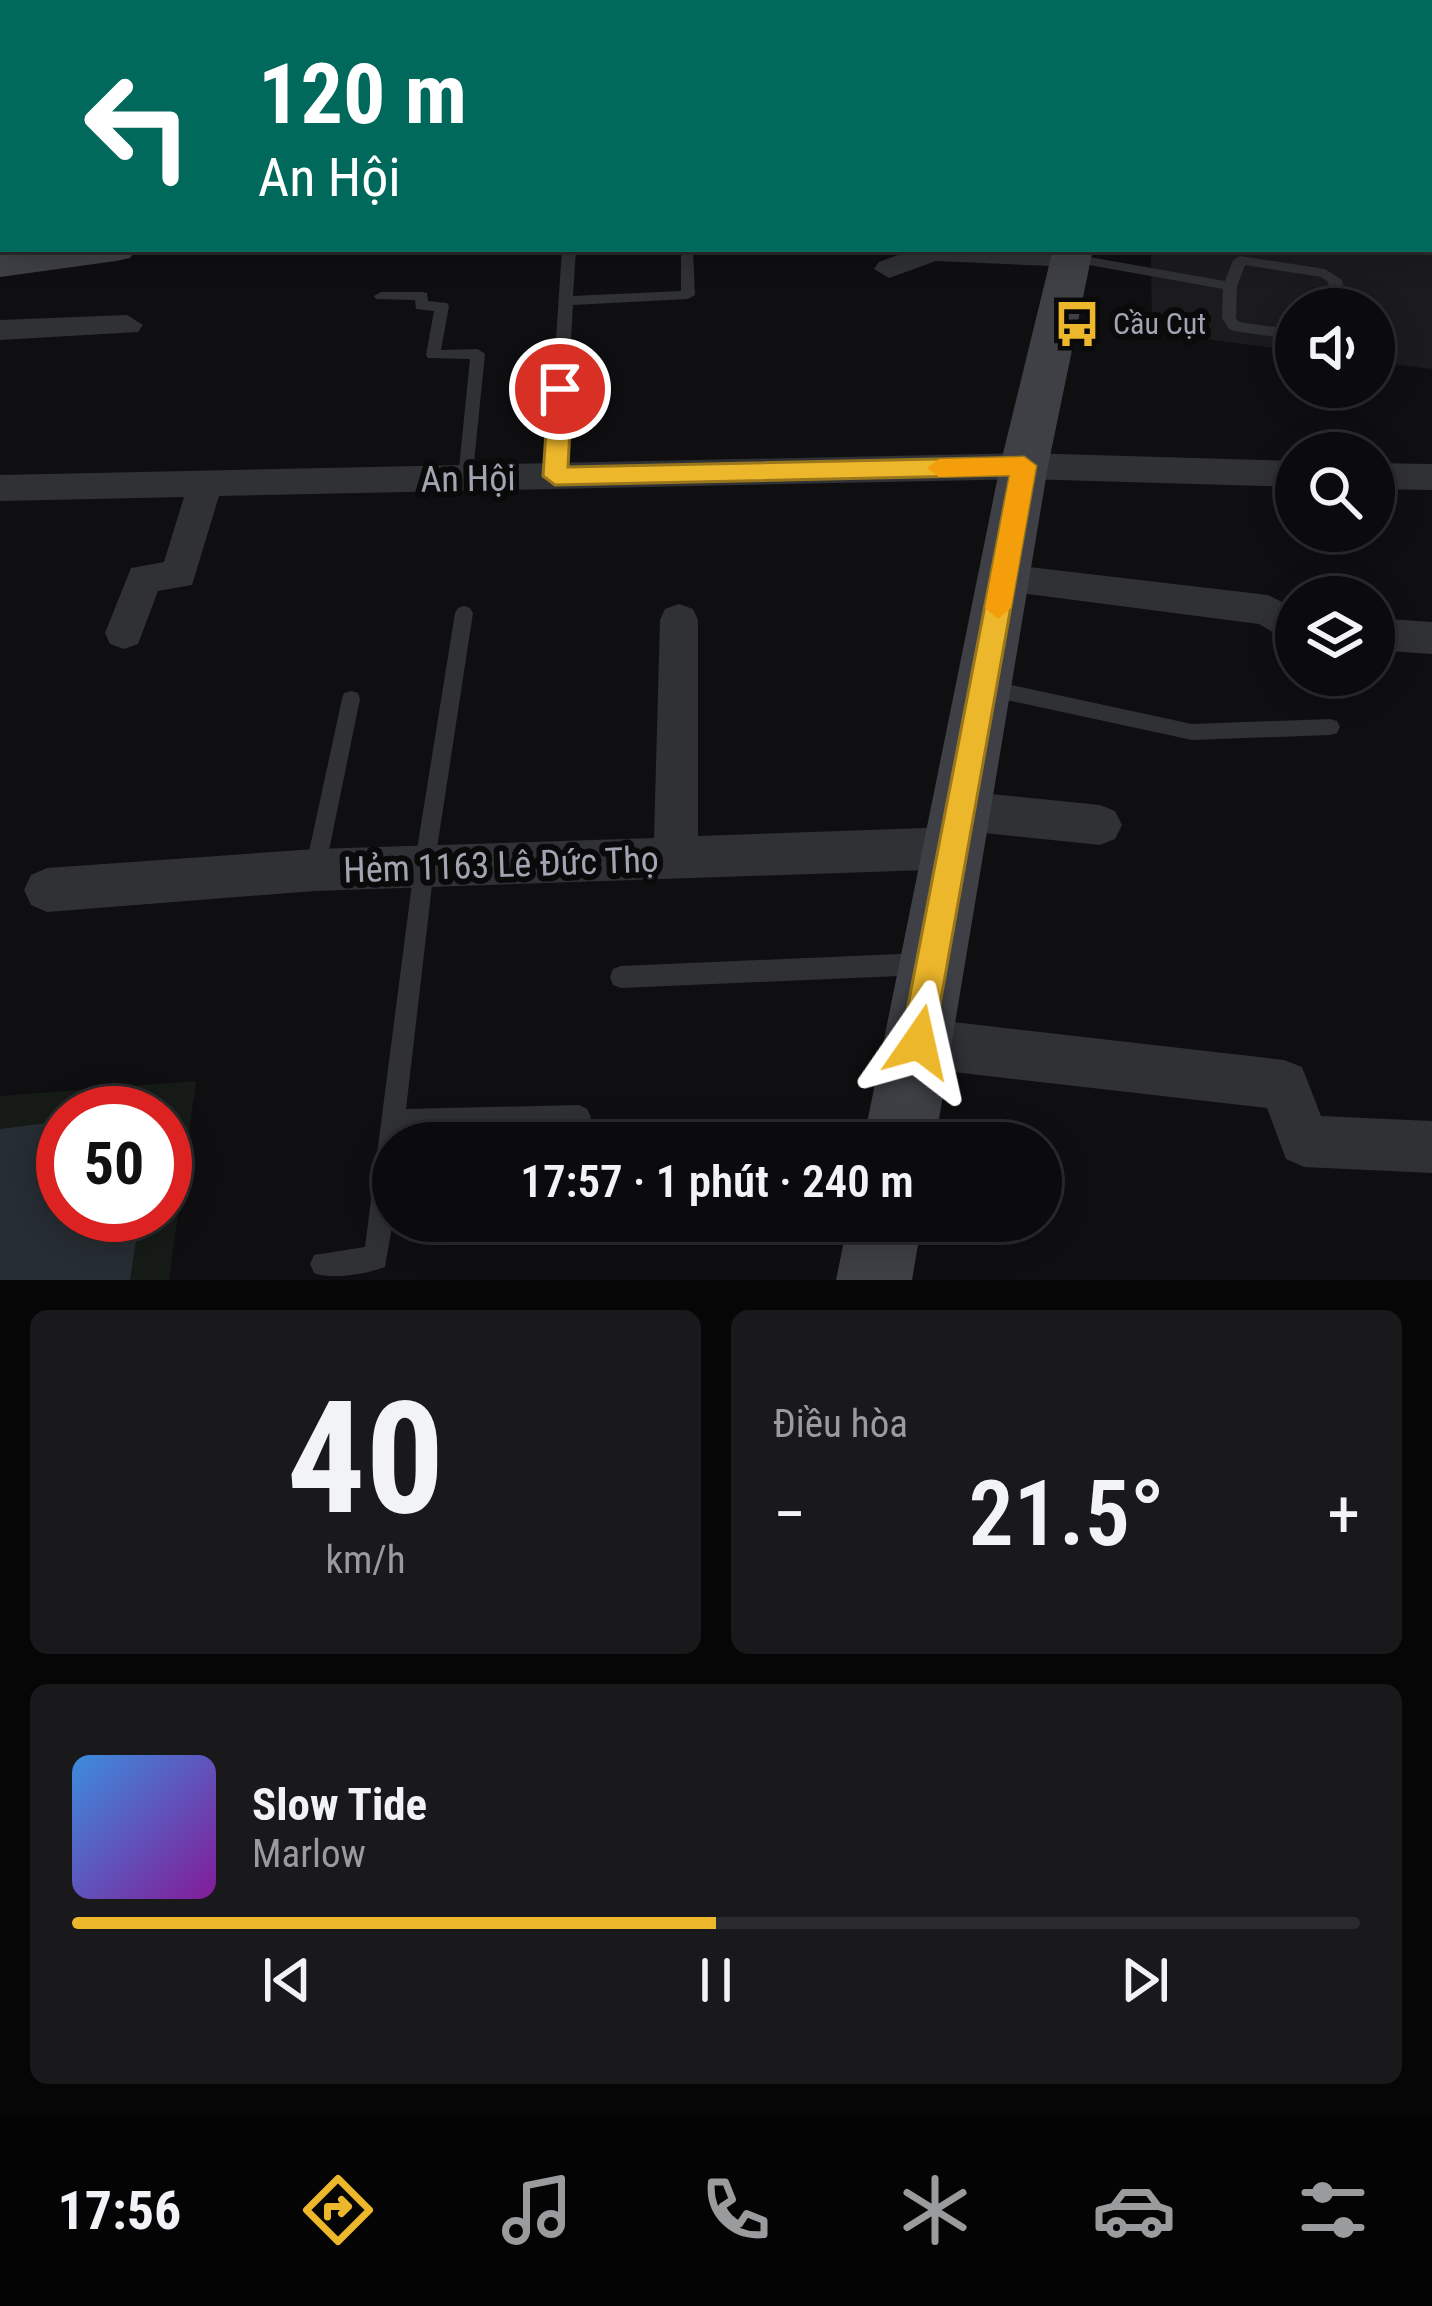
<!DOCTYPE html>
<html lang="vi">
<head>
<meta charset="utf-8">
<style>
  body { margin:0; font-family:"Roboto Condensed",sans-serif; background:#19191b; color:#f1f3f6; height:100vh; display:flex; flex-direction:column; font-size:45px; white-space:nowrap }
  * { box-sizing:border-box; margin:0 }
  p { font-size:39px; color:#9a9b9d }
  .icon { flex:none; width:66px; height:66px; fill:none; stroke:currentColor; stroke-width:2; stroke-linecap:round; stroke-linejoin:round }
  .map { position:relative; height:1280px; overflow:hidden }
  .panel { display:flex; flex-direction:column; gap:30px; padding:30px; background:#060607; flex:1 }
  .panel>* { flex:none }
  .banner { position:absolute; left:0px; top:0px; width:1434px; height:252px; box-shadow:0 6px 30px #0003,0 0 0 3px #2b2b2e; background:#00695c; color:#fff; overflow:hidden }
  .fabs { position:absolute; left:1275px; top:288px; display:grid; gap:24px }
  .fabs a { display:grid; place-items:center; width:120px; height:120px; border-radius:50%; background:#0b0b0d; box-shadow:0 6px 30px #0003,0 0 0 3px #2b2b2e; font-size:60px }
  .speed { position:absolute; left:36px; top:1086px; display:flex; gap:24px; font-size:60px; font-weight:700; text-align:center }
  .speed>* { display:grid; place-content:center; width:156px; height:156px; border-radius:50%; background:#0b0b0d; box-shadow:0 6px 30px #0003,0 0 0 3px #2b2b2e; line-height:1 }
  .speed .limit { border:18px solid #d22; background:#fff; color:#111 }
  .pin { position:absolute; display:grid; place-items:center; width:102px; height:102px; color:#fff; margin:-51px; border:6px solid #fff; border-radius:50%; box-shadow:0 3px 12px #0007 }
  .me { position:absolute; width:132px; margin:-66px; rotate:11deg; stroke-linejoin:round; filter:drop-shadow(0 0 9px #0008) }
  .turn { display:flex; align-items:center; gap:42px; height:252px; padding:0 60px; font-size:54px }
  .turn .icon { width:156px; height:156px; stroke-width:2.5 }
  .turn b { display:block; font-size:84px; line-height:102px }
  .big { font-size:90px; font-weight:600; line-height:1.1 }
  .panel .tile { flex:1; display:flex; flex-direction:column; justify-content:center; gap:18px; min-width:0; padding:0 42px; border-radius:18px; background:#19191b }
  .panel .dial { align-items:center; gap:0 }
  .dial b { font-size:156px; line-height:1 }
  .song { display:flex; align-items:center; gap:36px }
  .cover { width:144px; height:144px; border-radius:18px; background:linear-gradient(135deg,hsl(210 70% 55%),hsl(290 70% 35%)) }
  .played { height:12px; border-radius:6px; background:linear-gradient(90deg,#edb72b 50%,#2b2b2e 50%) }
  .keys { display:flex; justify-content:space-around; direction:ltr }
  .heat { display:flex; justify-content:space-between; align-items:center; font-size:66px; direction:ltr }
  .panel .tiles { flex:1; display:grid; gap:30px; grid-template-columns:1fr 1fr }
  .tile:last-child { grid-column:span 2 }
  .trip { position:absolute; left:372px; top:1122px; width:690px; height:120px; border-radius:60px; background:#0b0b0d; box-shadow:0 6px 30px #0003,0 0 0 3px #2b2b2e; font-weight:600; line-height:120px; text-align:center }
  .tabs { display:flex; height:192px; justify-content:space-around; align-items:center; background:#040405; color:#9a9b9d }
  .tabs .icon { width:84px; height:84px }
  .tabs .selected { color:#edb72b }
  .tabs b { font-size:54px; color:#f1f3f6 }
  .map>svg:first-child { display:block }
  .built { fill:#1b1b1d }
  .green { fill:#161b17; fill-rule:evenodd }
  .water { fill:#262d33 }
  .lines { fill:none; stroke-linecap:round; stroke-linejoin:round }
  .stream { stroke:#262d33; stroke-width:8 }
  .lane { fill:#303135; fill-rule:evenodd }
  .street { fill:#303135; fill-rule:evenodd }
  .secondary { fill:#3e4045; fill-rule:evenodd }
  .route { fill:#edb72b; stroke:#9a771c; stroke-width:3 }
  .slow { fill:#f59e0b }
  .labels { text-anchor:middle; stroke-width:12; stroke-linejoin:round; paint-order:stroke }
  .far-poi-label { font-size:30px; fill:#a1a5b1; stroke:#0a0a0b; text-anchor:start }
  .street-label { font-size:36px; fill:#a1a5b1; stroke:#0a0a0b }
</style>
</head>
<body>
<div class="map">
<svg width="1432" height="1280" viewBox="0 0 1432 1280">
  <rect width="100%" height="100%" fill="#0f0f11"/>
  <!-- built -->
  <path class="built" d="M1432 239V369L1374 362V309H1296V351L1152 332 1151 249H1431Z"/>
  <!-- green -->
  <path class="green" d="M196 1081 169 1280H0V1096ZM63 1113H165V1215H63Z"/>
  <!-- water -->
  <path class="water" d="M63 1121V1215H140L130 1280H0V1129Z"/>
  <g class="lines">
    <!-- stream -->
    <path class="stream" d="M1035 0 1040 3"/>
    <!-- lane -->
    <path class="lane" d="M13 0H27L24 3H10Z
      M110 0H126L130 3H114Z
      M504 0H514L512 3H502Z
      M583 0H593L592 3H582Z
      M652 0H697L701 3H653Z
      M923 0H933L932 3H922Z
      M1431 63H1432V69H1431Z
      M1431 234H1432V242H1431Z
      M562 249H576L573 296 681 291V253L683 250H693L695 295 688 299 573 305 563 476 555 482 547 476Z
      M1072 254 1225 281 1233 260 1240 256 1325 269 1342 280 1347 309H1333L1328 282 1321 277 1245 265 1237 286 1236 318 1239 322 1296 330V340L1234 331 1229 329 1222 318 1223 289 1067 261 1065 258Z
      M381 292H422L427 293 428 301 447 303 449 306 441 350 478 349 485 354 472 482H460L458 478 470 359 428 358 426 355 434 311 416 309 415 300 376 299 374 296Z
      M464 606 470 608 473 613 434 868 406 1109 579 1105 587 1109 591 1117 587 1125 579 1129 403 1133 402 1143H393V1221L385 1267C366 1274 333 1280 314 1273L310 1264 314 1255 365 1247 414 868 455 613 458 608Z
      M988 680 1192 724 1330 719 1337 721 1340 727 1337 733 1330 735 1192 740 988 696 981 694 979 688 981 682Z
      M351 691 358 693 360 699 325 870 322 877 315 880 308 877 305 870 342 699 344 693Z
      M922 953 930 956 933 964 930 972 922 975 621 988 613 985 610 977 613 969 621 966Z"/>
    <!-- street -->
    <path class="street" d="M0 81H3L0 98Z
      M914 249H1072L1087 258 1072 267 936 261 889 278 874 269 879 262Z
      M127 315 143 325 138 332 0 340V320Z
      M1024 453 1296 461V487L1024 479 219 496 192 585 158 591 138 644 124 649 110 644 105 633 131 568 164 562 184 497 0 501V475Z
      M1374 463 1432 464V490L1374 489Z
      M1003 564 1268 595 1296 609V646L1259 624 990 589 984 579 990 569Z
      M679 604 693 609 698 620V836L952 827 946 825 939 811 946 797 961 791 1100 805 1115 811 1122 825 1115 839 1100 845 965 831 977 848 971 863 955 869 315 891 47 912 31 905 24 890 31 875 47 868 315 849 654 838 660 620 665 609Z
      M1374 618 1432 622V654L1374 650Z
      M919 1018 1284 1060 1302 1067 1321 1116 1432 1121V1173L1304 1167 1286 1159 1267 1108 919 1068 902 1060 894 1043 902 1026Z"/>
    <!-- secondary -->
    <path class="secondary" d="M1218 0H1251L1216 3Z
      M19 249H136L130 258 116 261 0 277V251Z
      M1053 249H1093L1048 466 935 1143H863L1000 466Z
      M848 1221H922L912 1280H836Z"/>
  </g>
  <!-- route -->
  <path class="route" d="M560 381 572 389 568 467 1024 457 1036 466 931 1055 919 1060 906 1055 901 1042 1010 475 555 485 543 476 549 389Z"/>
  <!-- slow -->
  <path class="slow" d="M1024 457 1036 466 1011 608 998 619 985 608 1010 475 939 477 927 468 939 459Z"/>
  <!-- icons -->
  <defs>
    <symbol id="bus-bare" viewBox="-9 -9 18 18"><path d="M-5-6H5V4H4V6H2V4H-2V6H-4V4H-5ZM-3.5-4V0h7V-4ZM-3.5 1.2v1.5H-2V1.2ZM2 1.2v1.5H3.5V1.2Z" fill="#edb72b" stroke="#0a0a0b" stroke-width="2.5" paint-order="stroke"/></symbol>
  </defs>
  <g fill-rule="evenodd">
    <use href="#bus-bare" x="1044" y="291" width="66" height="66"/>
  </g>
  <g class="labels">
    <!-- far-poi labels -->
    <g class="far-poi-label">
      <text x="1113" y="334">Cầu Cụt</text>
    </g>
    <!-- street labels -->
    <g class="street-label">
      <text transform="translate(468 478) rotate(-1)" y="13">An Hội</text>
      <text transform="translate(501 864) rotate(-2)" y="13">Hẻm 1163 Lê Đức Thọ</text>
    </g>
  </g>
</svg>
<div class="fabs">
<a><svg class="icon" aria-label="sound" viewBox="0 0 24 24"><path d="M4 9h4l5-4v14l-5-4H4zM17 9q2 3 0 6"/></svg></a>
<a><svg class="icon" aria-label="search" viewBox="0 0 24 24"><circle cx="10" cy="10" r="6"/><path d="M15 15l6 6"/></svg></a>
<a><svg class="icon" aria-label="layers" viewBox="0 0 24 24"><path d="M12 4l9 5-9 5-9-5zM3 14l9 5 9-5"/></svg></a>
</div>
<div class="speed"><div class="limit">50</div></div>
<div class="pin" style="left:560px;top:389px;background:#d93025"><svg class="icon" aria-label="arrive" viewBox="0 0 24 24"><path d="M6 21V4h12l-3 4 3 4H6"/></svg></div>
<svg class="me" style="left:919px;top:1042px" viewBox="-20 -20 40 40"><path d="M0-17L14 15 0 8-14 15z" fill="#edb72b" stroke="#fff" stroke-width="4"/></svg>
<div class="trip">17:57 · 1 phút · 240 m</div>
<div class="banner">
<div class="turn"><svg class="icon" aria-label="left" viewBox="0 0 24 24"><path d="M17 20v-9H6M10 6l-5 5 5 5"/></svg><div><b>120 m</b>An Hội</div></div>
</div>
</div>
<section class="panel">
<div class="tiles">
<div class="tile dial"><b>40</b><p>km/h</p></div>
<div class="tile"><p>Điều hòa</p>
<div class="heat"><a>−</a><b class="big">21.5°</b><a>+</a></div>
</div>
<div class="tile">
<div class="song"><i class="cover"></i><div><b>Slow Tide</b><p>Marlow</p></div></div>
<div class="played"></div>
<div class="keys"><svg class="icon" aria-label="previous" viewBox="0 0 24 24"><path d="M18 5L8 12l10 7zM5 5v14"/></svg><svg class="icon" aria-label="pause" viewBox="0 0 24 24"><path d="M8 5v14M16 5v14"/></svg><svg class="icon" aria-label="next" viewBox="0 0 24 24"><path d="M6 5l10 7-10 7zM19 5v14"/></svg></div>
</div>
</div>
</section>
<nav class="tabs">
<b>17:56</b>
<svg class="icon selected" aria-label="directions" viewBox="0 0 24 24"><path d="M12 3l9 9-9 9-9-9zM9 14v-3h6M13 9l2 2-2 2"/></svg>
<svg class="icon" aria-label="music" viewBox="0 0 24 24"><path d="M9 18V5l10-2v13"/><circle cx="6" cy="18" r="3"/><circle cx="16" cy="16" r="3"/></svg>
<svg class="icon" aria-label="phone" viewBox="0 0 24 24"><path d="M5 4h4l2 5-3 2q2 4 5 5l2-3 5 2v4C11 20 4 13 5 4z"/></svg>
<svg class="icon" aria-label="climate" viewBox="0 0 24 24"><path d="M12 3v18M4 7l16 10M4 17L20 7"/></svg>
<svg class="icon" aria-label="car" viewBox="0 0 24 24"><path d="M5 17H2v-5l4-1 3-4h7l3 4 3 1v5h-3M9 17h6M6 11h13"/><circle cx="7" cy="17" r="2"/><circle cx="17" cy="17" r="2"/></svg>
<svg class="icon" aria-label="filters" viewBox="0 0 24 24"><path d="M4 7h16M4 17h16"/><circle cx="9" cy="7" r="2"/><circle cx="15" cy="17" r="2"/></svg>
</nav>
</body>
</html>
